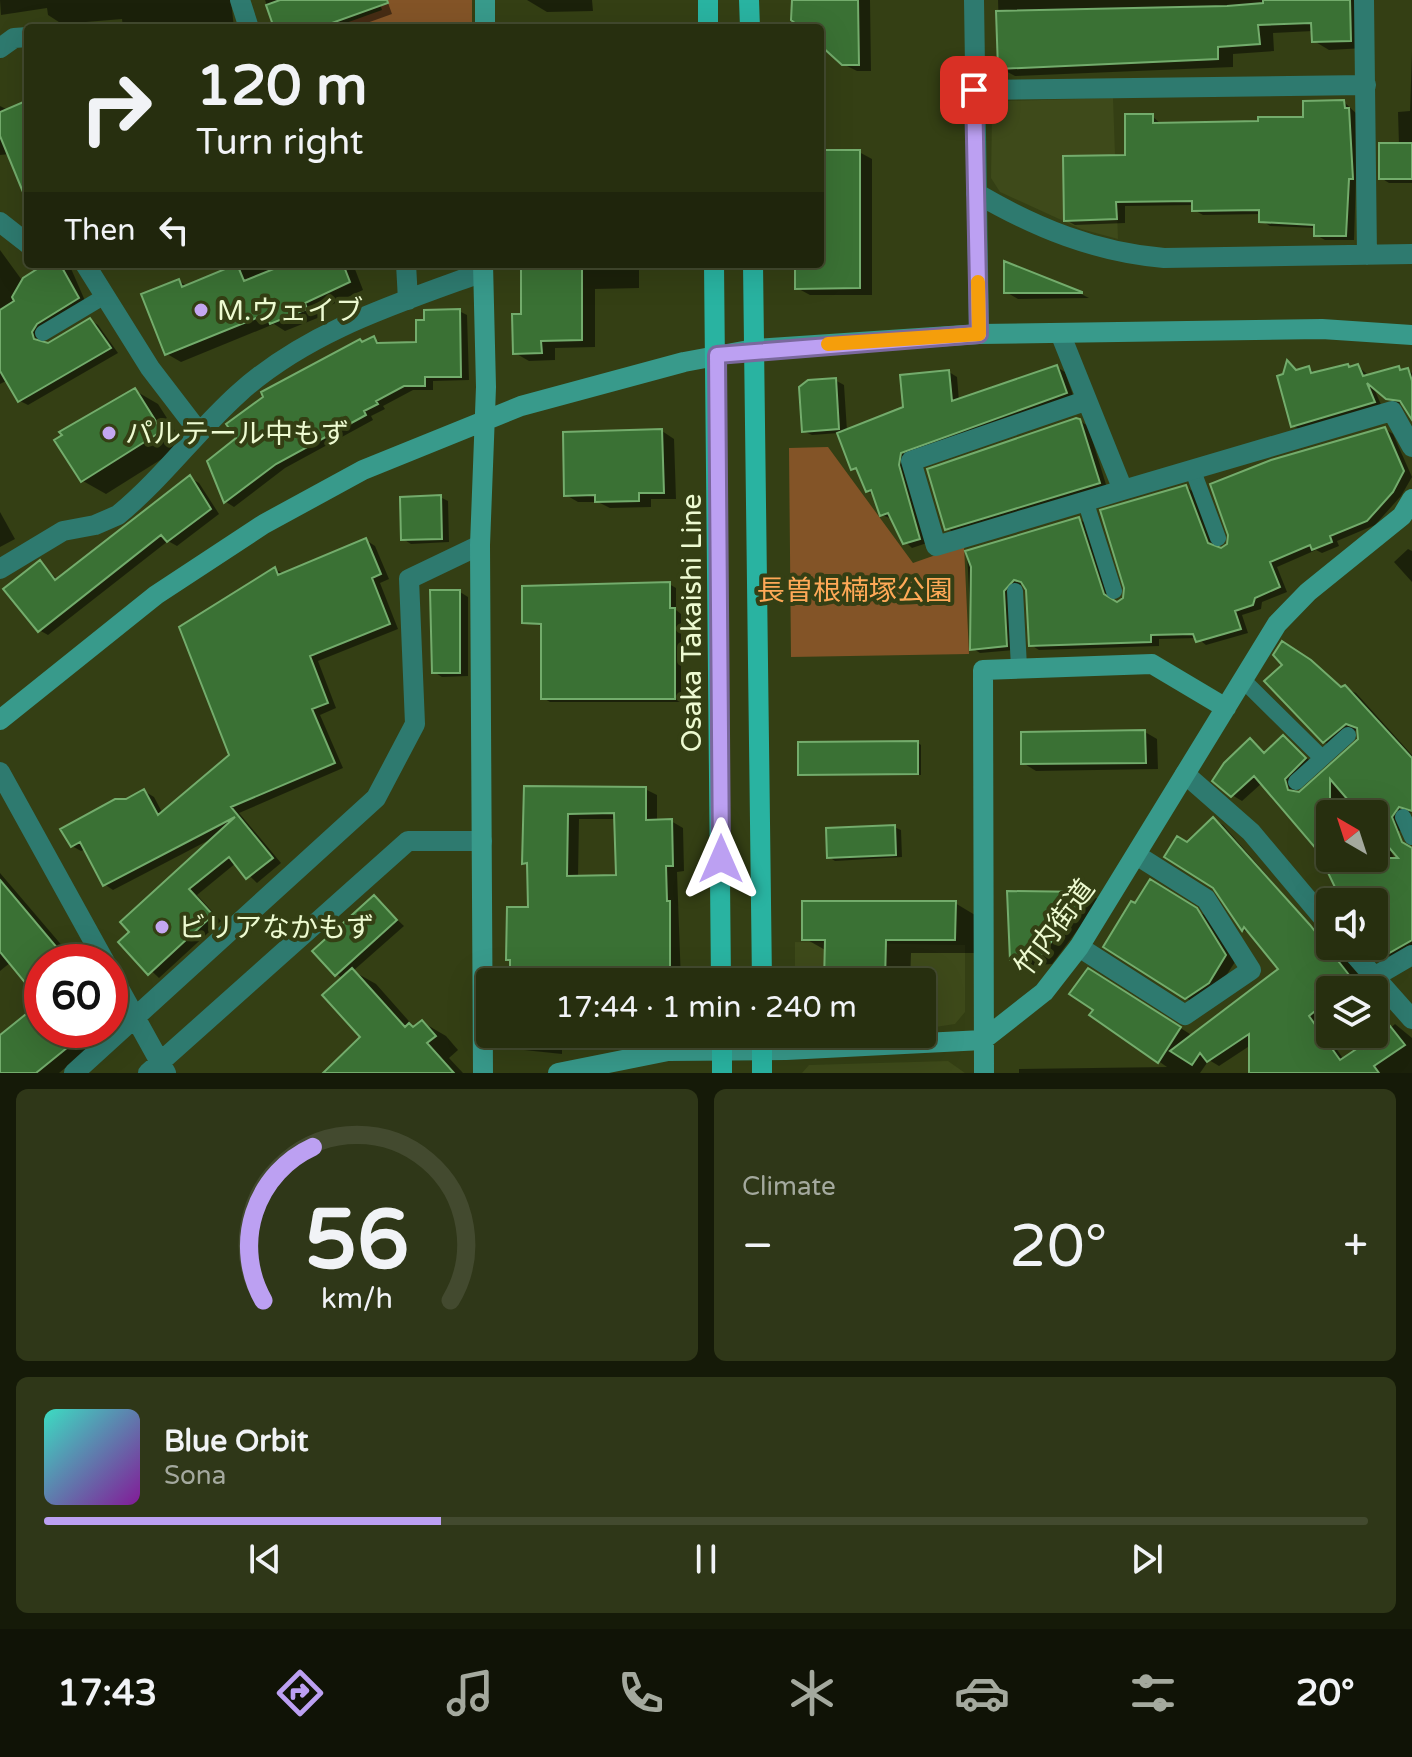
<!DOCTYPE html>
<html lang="en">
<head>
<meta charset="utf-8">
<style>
  body { margin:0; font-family:"Varela Round","Noto Sans JP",sans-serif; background:#2f3718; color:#f1f3f6; height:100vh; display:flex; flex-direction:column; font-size:30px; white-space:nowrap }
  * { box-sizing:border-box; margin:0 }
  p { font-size:26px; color:#a4a99e }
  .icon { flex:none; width:44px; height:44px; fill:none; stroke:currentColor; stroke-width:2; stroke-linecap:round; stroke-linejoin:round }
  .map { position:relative; height:1073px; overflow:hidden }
  .drawer { display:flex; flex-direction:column; gap:16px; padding:16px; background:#151a08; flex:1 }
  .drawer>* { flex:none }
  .hud { position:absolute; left:24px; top:24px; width:800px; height:244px; border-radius:8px; box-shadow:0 8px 32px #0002,0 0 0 2px #434a2f; background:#272f0f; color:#f1f3f6; overflow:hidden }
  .needle { width:52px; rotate:321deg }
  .controls { position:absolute; left:1316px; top:800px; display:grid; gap:16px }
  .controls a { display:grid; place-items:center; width:72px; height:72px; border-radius:8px; background:#272f0f; box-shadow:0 8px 32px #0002,0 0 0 2px #434a2f; font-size:40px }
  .speed { position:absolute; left:24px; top:944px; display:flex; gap:16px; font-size:40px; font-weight:700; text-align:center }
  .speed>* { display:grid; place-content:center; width:104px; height:104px; border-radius:50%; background:#272f0f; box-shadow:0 8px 32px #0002,0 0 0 2px #434a2f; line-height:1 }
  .speed .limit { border:12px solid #d22; background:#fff; color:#111 }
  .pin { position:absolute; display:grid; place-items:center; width:68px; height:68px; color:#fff; margin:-34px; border-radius:16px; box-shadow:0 4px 12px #0006 }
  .me { position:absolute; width:88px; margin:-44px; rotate:0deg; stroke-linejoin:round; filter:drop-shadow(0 0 6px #0008) }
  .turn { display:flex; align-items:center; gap:28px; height:168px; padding:0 40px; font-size:36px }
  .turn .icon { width:104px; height:104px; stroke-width:2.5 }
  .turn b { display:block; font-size:56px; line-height:68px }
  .then { display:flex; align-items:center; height:76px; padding:0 40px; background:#0003; gap:16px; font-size:30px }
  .big { font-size:60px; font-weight:600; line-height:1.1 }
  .drawer .tile { flex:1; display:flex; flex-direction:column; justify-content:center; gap:12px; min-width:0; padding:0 28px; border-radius:12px; background:#2f3718 }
  .drawer .dial { align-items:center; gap:0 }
  .dial svg { height:208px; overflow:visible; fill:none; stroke:#434a2f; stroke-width:7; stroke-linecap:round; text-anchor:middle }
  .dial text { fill:#f1f3f6; stroke:none }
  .song { display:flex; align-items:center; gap:24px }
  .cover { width:96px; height:96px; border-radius:12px; background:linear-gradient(135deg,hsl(170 70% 55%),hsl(290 70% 35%)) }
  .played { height:8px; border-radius:4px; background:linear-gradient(90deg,#bca0f2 30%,#434a2f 30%) }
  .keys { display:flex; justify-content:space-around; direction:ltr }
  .heat { display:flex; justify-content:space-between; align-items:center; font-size:44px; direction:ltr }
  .drawer .tiles { flex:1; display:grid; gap:16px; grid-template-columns:1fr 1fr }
  .tile:last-child { grid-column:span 2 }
  .trip { position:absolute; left:476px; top:968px; width:460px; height:80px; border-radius:8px; background:#272f0f; box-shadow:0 8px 32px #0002,0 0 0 2px #434a2f; font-weight:600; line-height:80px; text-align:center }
  .tab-bar { display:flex; height:128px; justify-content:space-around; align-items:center; background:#101306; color:#a4a99e }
  .tab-bar .icon { width:56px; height:56px }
  .tab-bar .current { color:#bca0f2 }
  .tab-bar b { font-size:36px; color:#f1f3f6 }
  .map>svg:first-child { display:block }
  .built { fill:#3e4a1a }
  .green { fill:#835427 }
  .shadow { fill:#0007; fill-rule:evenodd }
  .building { fill:#3a7134; stroke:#73ac6c; stroke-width:2; fill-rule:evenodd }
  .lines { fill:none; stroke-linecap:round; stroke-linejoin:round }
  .lane { stroke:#2e7a6f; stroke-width:16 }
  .street { stroke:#2e7a6f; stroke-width:20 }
  .secondary { stroke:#389a8b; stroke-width:20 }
  .primary { stroke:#29b3a1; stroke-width:20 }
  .route-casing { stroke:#7a689d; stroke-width:20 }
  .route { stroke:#bca0f2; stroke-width:14 }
  .slow { stroke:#f59e0b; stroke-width:14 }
  .poi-dot { fill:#c4a7f1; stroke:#343f14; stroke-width:3 }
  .labels { text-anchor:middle; stroke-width:8; stroke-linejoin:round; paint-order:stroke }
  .poi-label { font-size:28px; fill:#edfad1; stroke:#343f14; text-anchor:start }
  .park-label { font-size:28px; fill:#ffa957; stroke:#343f14 }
  .street-label { font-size:28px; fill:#edfad1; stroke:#343f14 }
</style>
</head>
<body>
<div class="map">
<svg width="1412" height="1073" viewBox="0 0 1412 1073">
  <rect width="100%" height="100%" fill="#343f14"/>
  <!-- built -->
  <path class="built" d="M1113 98 1118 239 1081 229 1000 192 991 178 992 112 1003 101Z
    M795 942 965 945V1012L955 1024 922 1029V982H795Z
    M948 1061 965 1073H802L809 1065Z"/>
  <!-- green -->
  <path class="green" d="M379 0H472V28H332L382 10Z
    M828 447 913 563 964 545 969 654 791 657 789 448Z"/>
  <!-- shadow -->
  <path class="shadow" d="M0 0H231L234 28H123L122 19 62 24 48 15 47 8 1 15Z
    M265 0H387L392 14 353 28H275Z
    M592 0 593 11 547 12 527 0Z
    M794 0H870L871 71H857L843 64 820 43V28H804Z
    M998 0H1364L1365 48 1329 50 1314 41 1313 31 1273 33 1274 51 1233 54V67L1015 76 1000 68Z
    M1412 52V183H1389L1381 178 1399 145 1398 112 1410 111Z
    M28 102V200L10 154 0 155V106L8 110Z
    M1344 102 1358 115 1354 240H1325L1316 235V228L1270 226 1261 220V214L1203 215 1194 210V205L1125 206V223L1075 225 1066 220 1127 157 1152 116 1161 124 1260 123 1305 119Z
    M820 152H859L872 159V295H810L797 288V264H820Z
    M0 250 40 305 48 264H69L86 303 39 338 41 343 48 345 90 320 98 325 118 353 28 405 20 401 8 380 0 384Z
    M243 264H353L363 290 318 311 320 317 285 331 274 324 181 362 167 354 179 281 187 286Z
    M523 264H639V288L595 289V347L555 348V360L529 361 515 353 523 316Z
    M1006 264 1081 294 1089 298 1018 299 1006 292Z
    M459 311 467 315 469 380 433 381V390H413L383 406 385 409 371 416 373 420 285 468 234 507 226 502 210 462 360 341 364 343 374 339 382 343 418 344Z
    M1288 363 1299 371 1309 369 1316 373 1358 366 1369 376 1398 368 1408 370 1412 373V417L1404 404 1396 403 1373 386 1382 407 1301 430 1293 426 1284 376Z
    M1057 367 1065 372 1074 398 910 456 927 543 912 548 898 535 892 519 882 515 874 495 867 491 860 473 852 468 839 433 812 435 803 431 835 380 844 385 847 431 905 408 949 372 957 377 959 401Z
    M134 390 158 404 184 445 106 494 83 481 62 432Z
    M1080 421 1088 426 1107 488 955 533 946 528Z
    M1385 429 1393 434 1412 477 1401 496 1375 525 1337 541 1339 546 1322 553 1316 550 1277 567 1287 592 1262 602 1261 609 1242 615 1248 633 1206 645 1197 638 1159 639V646L1039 650 1031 645 1028 589 1023 584 1017 586 1014 650 980 653 972 648 967 552 1079 519 1087 524 1111 601 1117 604 1124 599 1186 487 1194 492 1216 548 1221 551Z
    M662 431 674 439 676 499H651V507L610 508 598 502H578L566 495Z
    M190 478 199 483 219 514 177 546 168 541 48 635 39 630 40 563 58 580Z
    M440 497 448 501 449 542 411 544 403 539Z
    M0 512 15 539 0 547Z
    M366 540 375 546 389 579 380 583 398 629 318 661 336 708 320 715 343 768 239 813 281 863 257 883 236 863 197 895 221 921 159 978 121 942 213 838 113 890 104 884 86 849 81 851 72 846 127 801 144 791 154 797 163 814 231 755 275 569 284 574Z
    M1408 549 1412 551V582L1394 562Z
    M669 584 676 588V610L681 614V702H550L543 698V626L524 622Z
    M460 592 468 597V676L442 677 434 672Z
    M1292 649 1344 688 1356 693 1412 755V812L1404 815V829L1385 838 1404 880 1412 877V951L1388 964 1366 946H1374V902H1343L1318 848 1262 783 1242 801 1232 795 1250 741 1266 753 1284 738 1315 765 1295 785 1297 794 1360 740 1359 728 1334 747 1324 742 1285 665ZM1330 814H1374V858H1330Z
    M1145 732 1157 739 1158 769 1036 771 1023 763Z
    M918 743 921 745V775L800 774Z
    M526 788 645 789 657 795V822L671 821 683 828 684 871 677 872 681 982H510L509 909H530V865L524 862ZM579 819H616L618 877H578Z
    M1214 820 1223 825 1311 926 1330 940V946H1347L1344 956 1361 978 1357 980 1362 986 1357 990H1330V1012L1318 1022 1344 1060 1365 1050 1395 1024 1412 1038V1073H1251V1045L1219 1066 1209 1060 1200 1073H1019V1069L1167 1067 1092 1015 1098 976 1190 1034 1185 1041 1280 970 1254 936 1243 930 1186 844Z
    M894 827 901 830 902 857 835 861 829 857Z
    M0 873 76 962H42V1000L11 962 0 971Z
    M1151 882 1206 916 1235 962 1218 988 1195 1003 1186 998 1136 906Z
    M1009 893 1088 894 1100 900 1052 964 1025 966 1012 959Z
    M374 898 404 926 353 971 376 984 415 1028 422 1022 446 1036 458 1050 449 1058 463 1073H326L362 1037 344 979 336 974Z
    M955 903 980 918 979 953H911L910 982H826L827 951 804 938Z
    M110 1001 118 1011 110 1018Z
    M42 1004V1030H95L85 1039 91 1047 59 1073H0V1038Z
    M512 1034H562V1054L524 1050 512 1043Z"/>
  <!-- building -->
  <path class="building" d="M280 0H387L388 3 318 28H274L266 5Z
    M792 0H858L859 65H842L820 45V28H801L791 20Z
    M1263 0H1350L1351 41 1312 42 1311 23 1258 25 1260 44 1218 47V59L998 69 996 11 1227 6 1263 3Z
    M28 100V202H27L0 136V112Z
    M1344 100 1345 108H1349L1353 179H1349L1346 236H1314V225L1259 222V210L1192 211V201L1116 202 1117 219 1064 221 1063 156 1125 155V114H1153V123L1258 121V117H1303V101Z
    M1379 143H1412V179H1379Z
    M820 150H860V288L795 289V264H820Z
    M1004 261 1082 292V293H1004Z
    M45 264H60L79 298 37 324 32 332 34 339 48 343 90 318 111 348 18 402 0 371V310L14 301 12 297 23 278Z
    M237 264 244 281 286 264H343L350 282 305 303 307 309 270 324 266 314 165 355 141 294 179 279 182 287Z
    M521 267H582V340L541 341 542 353 513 354 512 314H521Z
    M460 309 461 377H425V386H404L376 401 378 404 364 411 366 415 276 464 224 503 207 461 236 438 226 424 263 397 261 392 360 339 362 342 374 336 377 343 416 342V320H424V310Z
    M1287 360 1296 370 1309 366 1311 373 1348 364 1349 367 1358 364 1363 376 1399 366 1400 370 1408 368 1412 381V420L1400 401 1386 399 1367 383 1375 402 1291 427 1277 376 1283 374Z
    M1057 365 1067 393 901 453 899 465 920 539 903 544 888 513 880 516 871 490 866 492 856 468 851 470 837 433 903 407 900 375 949 370 952 401Z
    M836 378 839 429 802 432 799 387 808 380Z
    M135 388 162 431 81 482 54 440 62 435 59 432Z
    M1076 418 1080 419 1100 483 945 530 927 469Z
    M1385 427 1404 471 1393 492 1367 521 1330 536 1332 542 1312 550 1310 545 1270 562 1280 587 1255 598 1253 605 1235 611 1241 629 1196 642 1193 634 1151 635V642L1029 646 1026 590 1021 582 1014 580 1004 591 1007 646 970 650 971 567 965 551 1079 517 1104 594 1117 602 1123 598 1124 588 1100 510 1186 485 1208 543 1221 548 1227 544 1228 535 1210 484 1271 460Z
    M662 429 664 493H639V501L595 502V495L564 496 563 432Z
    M190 475 211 509 167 542 161 535 38 632 3 589 40 560 55 580Z
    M441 495 442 539 401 540 400 497Z
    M366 538 381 574 372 578 390 624 310 656 328 703 312 709 335 763 231 807 273 858 246 879 229 857 189 889 213 915 148 975 118 942 129 932 120 922 235 817 103 886 80 842 71 847 60 829 115 799H126L144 789 158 815 229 755 179 627 275 567 278 575Z
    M670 582V608H675V699H541V624L522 623V586Z
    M430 590H460V673H432Z
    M1282 641 1311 660 1341 687 1345 685 1412 758V811L1399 807 1392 817 1402 842 1412 848V940L1377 960 1374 957V902H1342L1321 858H1324L1254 776 1231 797 1212 781 1224 763 1250 738 1264 753 1283 735 1306 758 1285 779 1288 790 1299 792 1358 739 1357 728 1346 724 1323 743 1264 681 1282 665 1273 655ZM1330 779 1360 814H1374V830L1398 858H1330Z
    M1145 730 1146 763 1021 764V732Z
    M918 741V774L798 775V742Z
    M524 786 646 787V820L672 819 673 866H666L667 901H670V982H510V960H506L507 907H528L527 863 522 864ZM614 813 616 875 567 876 568 814Z
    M1213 817 1310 925 1353 980 1341 990H1330V999L1309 1016 1340 1060 1361 1046 1364 1049 1390 1026 1405 1045 1374 1066 1379 1073H1249V1034L1207 1062 1200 1053 1192 1065 1170 1051 1278 969 1244 927 1242 931 1213 888 1164 857 1177 836 1187 842Z
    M895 825 896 855 827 858 826 828Z
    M1150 879 1197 908 1226 955 1209 983 1185 999 1103 947 1131 901 1135 903Z
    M0 880 69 962H42V1030H89L36 1073H0V1035L41 1002 0 952Z
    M1007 891 1089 892 1039 958 1010 960Z
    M374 895 397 920 335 976 312 951Z
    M802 901H956L955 940H886L885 982H824L825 940H802Z
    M352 968 405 1027 409 1023 413 1027 422 1020 436 1036 427 1043 454 1073H323L360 1037 322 995Z
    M1088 968 1181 1027 1158 1063 1089 1015 1093 1010 1069 994Z"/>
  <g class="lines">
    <!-- lane -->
    <path class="lane" d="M43 333 105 296
      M1193 471 1218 538
      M1085 500 1114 591
      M1015 591 1019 667
      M1244 681 1322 758
      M1296 782 1348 735
      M1403 817 1412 837"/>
    <!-- street -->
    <path class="street" d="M240 0 249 28
      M974 0 979 334
      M1364 0 1367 255
      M0 48 14 38 28 37
      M974 90 1366 85
      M976 193C1036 228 1095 252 1164 258L1412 254
      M0 222 28 244
      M85 264 150 368 199 432
      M406 264 408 300
      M1060 333 1123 490 1392 411 1412 447
      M1085 401 911 461 936 546 1123 490
      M0 569 63 531 95 525 118 515C162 479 196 432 238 394 307 331 398 303 483 272
      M0 772 105 962
      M1185 774 1251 832 1330 926
      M1347 946 1412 1019
      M1079 947 1185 1015 1251 970 1206 899 1138 856
      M110 972 166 1073
      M1374 977 1412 955
      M74 1073 376 798 415 724 409 579 480 545
      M148 1073 408 841H482"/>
    <!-- secondary -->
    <path class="secondary" d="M485 28V0
      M483 264 486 387 480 545 483 1073
      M0 720 156 595 264 524 363 470 521 406 684 362 754 349 979 334 1322 329 1412 335
      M558 1073 668 1051 786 1050 983 1040 1044 992 1079 947 1277 624 1308 592 1402 516 1412 499
      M984 1073 983 670 1152 664 1226 708"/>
    <!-- primary -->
    <path class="primary" d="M708 0V28
      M749 0 750 28
      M714 264 721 982
      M753 264 762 982
      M722 1034V1073
      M762 1073V1034"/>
  </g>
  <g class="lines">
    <defs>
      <path id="route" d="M721 859 717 355 979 334 974 90"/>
    </defs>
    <!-- route casing -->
    <use href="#route" class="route-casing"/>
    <!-- route -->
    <use href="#route" class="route"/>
    <!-- slow -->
    <path class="slow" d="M828 344 979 334 978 282"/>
  </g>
  <!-- markers -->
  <g class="poi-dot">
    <circle cx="201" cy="310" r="8"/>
    <circle cx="109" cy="433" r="8"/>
    <circle cx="162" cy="927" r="8"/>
  </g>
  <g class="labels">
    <!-- poi labels -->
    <g class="poi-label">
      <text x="217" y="320">M.ウェイブ</text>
      <text x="125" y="443">パルテール中もず</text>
      <text x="178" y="937">ビリアなかもず</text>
    </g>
    <!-- park labels -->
    <g class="park-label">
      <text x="855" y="600">長曽根楠塚公園</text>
    </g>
    <!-- street labels -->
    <g class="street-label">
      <text transform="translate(691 623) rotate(-90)" y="10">Osaka Takaishi Line</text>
      <text transform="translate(1054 927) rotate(-53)" y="10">竹内街道</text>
    </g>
  </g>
</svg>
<div class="controls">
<a><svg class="needle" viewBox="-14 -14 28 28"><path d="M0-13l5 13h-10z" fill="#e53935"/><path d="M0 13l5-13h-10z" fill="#a4a99e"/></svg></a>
<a><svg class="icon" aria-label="sound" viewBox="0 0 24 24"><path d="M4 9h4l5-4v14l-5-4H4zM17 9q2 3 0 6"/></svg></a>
<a><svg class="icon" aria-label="layers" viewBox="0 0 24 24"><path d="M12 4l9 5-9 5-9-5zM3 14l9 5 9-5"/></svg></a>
</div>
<div class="speed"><div class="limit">60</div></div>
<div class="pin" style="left:974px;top:90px;background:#d93025"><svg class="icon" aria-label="arrive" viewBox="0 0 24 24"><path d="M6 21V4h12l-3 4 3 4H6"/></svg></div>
<svg class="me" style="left:721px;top:859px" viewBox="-20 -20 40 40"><path d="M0-17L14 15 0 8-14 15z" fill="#bca0f2" stroke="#fff" stroke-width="4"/></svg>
<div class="trip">17:44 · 1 min · 240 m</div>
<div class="hud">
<div class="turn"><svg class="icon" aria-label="right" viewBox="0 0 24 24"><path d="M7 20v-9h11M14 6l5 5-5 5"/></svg><div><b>120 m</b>Turn right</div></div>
<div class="then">Then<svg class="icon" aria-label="left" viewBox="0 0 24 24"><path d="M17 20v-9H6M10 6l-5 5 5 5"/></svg></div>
</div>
</div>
<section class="drawer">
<div class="tiles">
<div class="tile dial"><svg viewBox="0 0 100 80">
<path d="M14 69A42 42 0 1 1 86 69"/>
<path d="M14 69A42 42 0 0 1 33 10" stroke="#bca0f2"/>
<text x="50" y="56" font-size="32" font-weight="700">56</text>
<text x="50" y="72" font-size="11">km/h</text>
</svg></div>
<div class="tile"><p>Climate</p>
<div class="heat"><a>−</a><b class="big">20°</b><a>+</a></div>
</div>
<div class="tile">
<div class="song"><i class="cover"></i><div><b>Blue Orbit</b><p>Sona</p></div></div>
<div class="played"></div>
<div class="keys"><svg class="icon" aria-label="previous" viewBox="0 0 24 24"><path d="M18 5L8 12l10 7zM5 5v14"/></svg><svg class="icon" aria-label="pause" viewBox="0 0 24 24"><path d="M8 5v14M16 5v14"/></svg><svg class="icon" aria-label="next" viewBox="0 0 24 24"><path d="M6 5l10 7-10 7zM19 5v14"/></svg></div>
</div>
</div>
</section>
<nav class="tab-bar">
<b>17:43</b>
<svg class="icon current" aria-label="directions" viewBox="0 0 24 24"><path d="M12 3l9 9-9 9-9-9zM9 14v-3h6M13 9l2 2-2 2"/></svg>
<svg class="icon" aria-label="music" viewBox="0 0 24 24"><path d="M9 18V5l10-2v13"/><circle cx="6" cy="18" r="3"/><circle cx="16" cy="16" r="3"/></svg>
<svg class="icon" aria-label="phone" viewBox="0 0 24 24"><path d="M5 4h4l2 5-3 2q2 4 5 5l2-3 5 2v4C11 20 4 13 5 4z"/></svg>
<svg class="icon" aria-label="climate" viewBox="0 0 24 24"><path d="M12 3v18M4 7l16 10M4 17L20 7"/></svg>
<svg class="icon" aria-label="car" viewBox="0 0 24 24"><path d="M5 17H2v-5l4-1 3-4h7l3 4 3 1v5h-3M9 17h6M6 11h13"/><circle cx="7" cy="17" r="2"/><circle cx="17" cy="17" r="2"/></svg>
<svg class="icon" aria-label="filters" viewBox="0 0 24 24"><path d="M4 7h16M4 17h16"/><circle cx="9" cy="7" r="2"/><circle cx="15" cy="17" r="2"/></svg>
<b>20°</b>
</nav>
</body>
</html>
